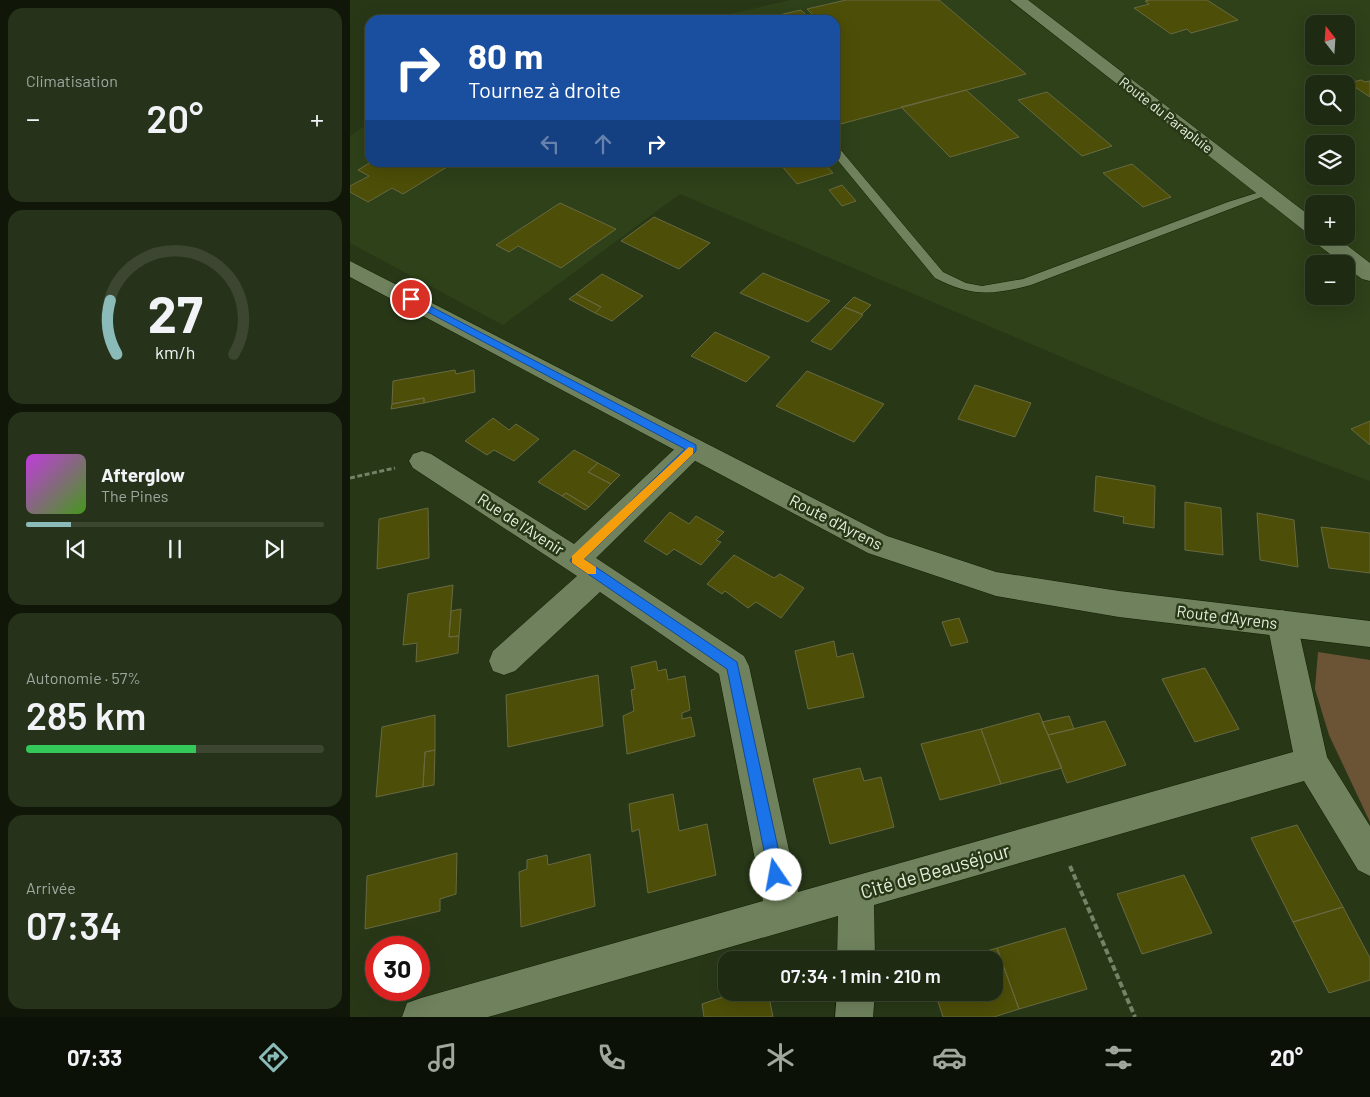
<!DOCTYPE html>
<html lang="fr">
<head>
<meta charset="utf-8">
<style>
  body { margin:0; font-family:Barlow,sans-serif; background:#26321a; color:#f1f3f6; height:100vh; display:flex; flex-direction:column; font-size:19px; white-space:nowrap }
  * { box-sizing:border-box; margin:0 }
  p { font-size:16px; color:#a1a79f }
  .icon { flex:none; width:28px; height:28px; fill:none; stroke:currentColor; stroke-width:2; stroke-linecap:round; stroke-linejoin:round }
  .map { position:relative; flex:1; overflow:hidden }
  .drawer { display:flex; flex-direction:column; gap:8px; padding:8px; background:#101709; width:350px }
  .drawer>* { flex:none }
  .top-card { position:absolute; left:15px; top:15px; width:475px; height:152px; border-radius:15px; box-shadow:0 5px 20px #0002,0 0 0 1px #3c4631; background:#1a4fa0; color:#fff; overflow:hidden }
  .needle { width:32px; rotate:343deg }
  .tools { position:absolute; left:955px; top:15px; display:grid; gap:10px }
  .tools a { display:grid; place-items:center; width:50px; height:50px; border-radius:10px; background:#1e2a11; box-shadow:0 5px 20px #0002,0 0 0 1px #3c4631; font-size:25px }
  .speed { position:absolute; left:15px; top:936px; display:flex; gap:10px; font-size:25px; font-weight:700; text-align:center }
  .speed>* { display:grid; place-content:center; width:65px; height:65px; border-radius:50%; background:#1e2a11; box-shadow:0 5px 20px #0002,0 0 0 1px #3c4631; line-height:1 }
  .speed .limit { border:8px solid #d22; background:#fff; color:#111 }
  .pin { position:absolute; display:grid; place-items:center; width:42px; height:42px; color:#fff; margin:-21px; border:2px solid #fff; border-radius:50%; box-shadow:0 1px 5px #0007 }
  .me { position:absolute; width:55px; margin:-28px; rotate:348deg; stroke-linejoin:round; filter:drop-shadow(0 0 4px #0008) }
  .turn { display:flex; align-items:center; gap:18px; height:105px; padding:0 20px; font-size:22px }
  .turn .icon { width:65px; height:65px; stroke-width:2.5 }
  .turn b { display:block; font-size:35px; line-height:42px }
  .lanes { display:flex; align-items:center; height:48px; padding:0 20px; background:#0003; justify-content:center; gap:25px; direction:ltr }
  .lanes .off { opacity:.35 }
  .big { font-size:38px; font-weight:600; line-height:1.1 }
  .drawer .tile { flex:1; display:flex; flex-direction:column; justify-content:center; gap:8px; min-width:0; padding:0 18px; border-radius:15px; background:#26321a }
  .drawer .dial { align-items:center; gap:0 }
  .dial svg { height:130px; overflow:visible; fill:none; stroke:#3c4631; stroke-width:7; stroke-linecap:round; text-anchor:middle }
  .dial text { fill:#f1f3f6; stroke:none }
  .song { display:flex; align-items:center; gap:15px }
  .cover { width:60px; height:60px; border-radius:8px; background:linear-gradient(135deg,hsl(290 70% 55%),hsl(100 70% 35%)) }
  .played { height:5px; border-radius:2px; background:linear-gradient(90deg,#8bbbb9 15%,#3c4631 15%) }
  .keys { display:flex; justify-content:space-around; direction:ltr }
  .heat { display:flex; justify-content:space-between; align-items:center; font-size:28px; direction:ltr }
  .charge { height:8px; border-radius:4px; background:linear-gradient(90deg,#34c759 57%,#3c4631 0) }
  .trip { position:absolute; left:368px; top:951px; width:285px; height:50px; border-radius:15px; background:#1e2a11; box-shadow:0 5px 20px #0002,0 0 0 1px #3c4631; font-weight:600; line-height:50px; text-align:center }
  .menu { display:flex; height:80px; justify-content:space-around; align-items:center; background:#0c1107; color:#a1a79f }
  .menu .icon { width:35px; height:35px }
  .menu .selected { color:#8bbbb9 }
  .menu b { font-size:22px; color:#f1f3f6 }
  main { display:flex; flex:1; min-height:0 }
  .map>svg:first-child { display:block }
  .built { fill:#2e4119; fill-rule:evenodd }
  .green { fill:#6b5336 }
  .building { fill:#4d4e07; stroke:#686942 }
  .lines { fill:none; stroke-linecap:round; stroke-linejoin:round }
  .service-casing { stroke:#111f01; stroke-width:1 }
  .minor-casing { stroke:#111f01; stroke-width:1 }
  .tertiary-casing { stroke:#111f01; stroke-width:1 }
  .path-far1 { stroke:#748266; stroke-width:3; stroke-dasharray:5 2.5; stroke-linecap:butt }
  .path { stroke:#748266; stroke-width:4; stroke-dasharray:6 3; stroke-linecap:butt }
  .service { fill:#6f825d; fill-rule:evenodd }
  .minor { fill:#6f825d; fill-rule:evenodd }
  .tertiary { fill:#6f825d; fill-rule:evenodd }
  .route { fill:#1a73e8; stroke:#114b97 }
  .slow { fill:#f59e0b }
  .labels { text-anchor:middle; stroke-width:5; stroke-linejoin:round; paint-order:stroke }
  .far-street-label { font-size:14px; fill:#e5f0dc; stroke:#283817 }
  .street-label { font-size:16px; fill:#e5f0dc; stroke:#283817 }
  .near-street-label { font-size:19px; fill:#e5f0dc; stroke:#283817 }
</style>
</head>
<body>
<main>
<section class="drawer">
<div class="tile"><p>Climatisation</p>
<div class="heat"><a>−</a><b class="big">20°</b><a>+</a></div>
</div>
<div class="tile dial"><svg viewBox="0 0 100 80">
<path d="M14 69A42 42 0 1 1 86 69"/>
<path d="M14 69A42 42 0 0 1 10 36" stroke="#8bbbb9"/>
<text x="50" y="56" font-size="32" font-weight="700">27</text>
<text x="50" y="72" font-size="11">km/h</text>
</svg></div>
<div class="tile">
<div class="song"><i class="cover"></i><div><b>Afterglow</b><p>The Pines</p></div></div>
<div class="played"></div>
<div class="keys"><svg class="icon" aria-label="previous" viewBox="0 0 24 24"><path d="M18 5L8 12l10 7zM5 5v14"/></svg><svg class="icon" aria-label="pause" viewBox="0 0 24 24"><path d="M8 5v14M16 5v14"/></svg><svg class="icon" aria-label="next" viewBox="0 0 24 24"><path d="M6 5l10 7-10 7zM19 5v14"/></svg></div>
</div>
<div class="tile"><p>Autonomie · 57%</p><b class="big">285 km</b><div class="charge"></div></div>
<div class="tile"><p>Arrivée</p><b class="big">07:34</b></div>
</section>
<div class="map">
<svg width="1020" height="1017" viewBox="0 0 1020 1017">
  <rect width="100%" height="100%" fill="#283817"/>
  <!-- built -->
  <path class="built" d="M441 0H1020V481L866 423 330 194 153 325 0 243V136L20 122V162H485V20H353ZM964 24H996V56H964ZM964 84H996V116H964ZM964 144H996V176H964ZM964 204H996V236H964ZM964 264H996V296H964Z"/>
  <!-- green -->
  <path class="green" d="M968 652 1020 660V822L979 735 965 689Z"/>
  <!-- building -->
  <path class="building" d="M496 0H589L676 74 487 125 485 123V20H468L457 9Z
    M800 0H857L888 20 841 33 837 29 821 34 784 8 799 4 795 1Z
    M451 10 455 14 434 20H407Z
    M1011 80 1015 82 1020 81V97L999 83Z
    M616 90 669 137 600 157 551 107Z
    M697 92 762 146 732 156 668 100Z
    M21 162H105L53 194 42 188 18 202 0 192V186L19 176 8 170Z
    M439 162H473L483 173 447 184 431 165Z
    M782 164 788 169 821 197 793 207 753 173Z
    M492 185 506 201 492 206 479 190Z
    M210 203 266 229 211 268 168 246 159 252 146 245Z
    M304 217 360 243 329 269 271 241Z
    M413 273 480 301 458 322 390 293Z
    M252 274 293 296 262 321 245 313 251 307 226 294Z
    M226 294 251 307 245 313 219 299Z
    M504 297 521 305 512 314 494 307Z
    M494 307 513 315 481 350 461 341Z
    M365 332 420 357 396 382 341 356Z
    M105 370 106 374 124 370 125 392 74 403V398L42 404 43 381Z
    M457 371 534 404 504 442 426 406Z
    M625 385 681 403 665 437 608 419Z
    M74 398V403L41 409 42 404Z
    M143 418 159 430 166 424 189 439 164 461 144 450 137 455 115 441Z
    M1020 421V445L1001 429Z
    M224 450 248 463 238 472 261 484 239 507 216 493 212 496 188 482Z
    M248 463 270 475 261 484 238 472Z
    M746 476 805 486 804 528 773 523 774 517 744 511Z
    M216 493 239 507 235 510 212 496Z
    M835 502 871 508 873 555 835 550Z
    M78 508 79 558 27 569 29 519Z
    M320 512 339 524 346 516 374 532 366 540 371 542 351 565 324 549 317 555 294 541Z
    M907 513 944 520 948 567 910 560Z
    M971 527 1020 533V573L979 568Z
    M384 555 424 578 430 574 454 588 431 618 406 602 398 608 375 591 372 594 357 584Z
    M103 585 99 637 109 636 108 653 66 662 67 643 53 645 58 594Z
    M111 609 109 636 99 637 101 611Z
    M609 618 618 642 601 646 592 622Z
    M484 641 487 657 503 653 514 697 458 709 445 651Z
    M306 661 308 671 316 669 318 680 335 676 340 710 332 713V719L341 717 345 736 277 754 273 716 284 711 281 690 285 689 281 667Z
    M855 668 889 729 845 742 812 679Z
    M248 675 253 726 158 747 156 695Z
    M689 713 712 768 651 784 631 729Z
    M85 715V750L75 752 73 787 26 797 32 727Z
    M719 716 724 729 698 735 692 722Z
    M755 721 776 765 717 783 698 735Z
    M631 729 651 784 590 800 571 744Z
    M85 750 84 785 73 787 75 752Z
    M510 768 514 781 531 777 544 827 480 844 463 779Z
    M323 794 329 831 357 824 366 875 298 893 289 829 282 832 279 804Z
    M947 825 993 907 943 922 901 838Z
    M107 853 106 894 90 899V911L15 929 17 876Z
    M240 854 245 906 171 927 169 872 177 869V860L197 855 198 865Z
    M834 875 862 933 792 954 767 894Z
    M993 907 1020 958V980L979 993 943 922Z
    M715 928 737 989 669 1009 647 948Z
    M647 948 669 1009 644 1017H593L585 992H644V960H606Z
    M388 992H418L423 1017H354L352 1004Z"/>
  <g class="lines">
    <defs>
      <path id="service" d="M485 147 489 148 593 272 616 283 632 286 673 279 878 202 916 190 922 193 681 285C643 295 621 297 585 278L485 157Z"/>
      <path id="minor" d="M342 438 351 441 355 448 351 455 246 558 394 656 399 666 448 892 943 752 917 623 921 614 932 610 943 614 947 623 977 757 1020 826V876L1008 870 954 781 524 905 525 960H487L488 916 138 1017H52L57 1003 71 998 413 901 369 674 250 592 165 671 154 675 143 671 139 661 143 651 227 576 63 468 59 461 63 454 72 451 81 454 224 544 333 441Z
        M487 992H525L523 1017H485Z"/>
      <path id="tertiary" d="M660 0H678L964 219V236H985L1020 263V281L1012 279 996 267V264H993L963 241 961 236Z
        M0 261 537 536 646 572 769 591 1020 621V647L769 617 646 596 518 553 0 277Z"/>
    </defs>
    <!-- service casing -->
    <use href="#service" class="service-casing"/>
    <!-- minor casing -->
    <use href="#minor" class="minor-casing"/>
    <!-- tertiary casing -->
    <use href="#tertiary" class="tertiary-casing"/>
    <!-- path-far1 -->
    <path class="path-far1" d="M0 478 45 468"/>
    <!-- path -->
    <path class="path" d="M720 866 785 1017"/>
    <!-- service -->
    <use href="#service" class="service"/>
    <!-- minor -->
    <use href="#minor" class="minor"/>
    <!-- tertiary -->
    <use href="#tertiary" class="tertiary"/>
  </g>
  <!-- route -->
  <path class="route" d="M61 296 346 445V451L234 559 387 662 434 875 432 880 426 882 421 880 419 875 377 669 222 563 220 560 335 449 57 301 56 299Z"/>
  <!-- slow -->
  <path class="slow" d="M339 447 343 448V454L234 559 246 567V574H238L222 563V556Z"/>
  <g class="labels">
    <!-- far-street labels -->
    <g class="far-street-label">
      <text transform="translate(816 115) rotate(38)" y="5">Route du Parapluie</text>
    </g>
    <!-- street labels -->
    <g class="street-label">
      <text transform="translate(486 522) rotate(27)" y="6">Route d'Ayrens</text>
      <text transform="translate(171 524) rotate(33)" y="6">Rue de l'Avenir</text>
      <text transform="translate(877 617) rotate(7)" y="6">Route d'Ayrens</text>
    </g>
    <!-- near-street labels -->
    <g class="near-street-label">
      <text transform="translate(585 871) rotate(-16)" y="7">Cité de Beauséjour</text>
    </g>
  </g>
</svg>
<div class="tools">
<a><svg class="needle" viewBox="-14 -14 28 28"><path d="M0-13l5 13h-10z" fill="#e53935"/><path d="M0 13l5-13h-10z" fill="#a1a79f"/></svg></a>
<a><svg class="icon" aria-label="search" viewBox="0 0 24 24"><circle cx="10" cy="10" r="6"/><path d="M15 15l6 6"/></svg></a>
<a><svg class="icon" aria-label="layers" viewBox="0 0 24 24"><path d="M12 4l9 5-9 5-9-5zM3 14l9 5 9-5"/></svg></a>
<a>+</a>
<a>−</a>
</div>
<div class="speed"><div class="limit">30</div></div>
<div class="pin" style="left:61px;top:299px;background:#d93025"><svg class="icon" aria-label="arrive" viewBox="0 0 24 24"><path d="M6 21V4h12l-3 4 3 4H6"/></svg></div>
<svg class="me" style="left:426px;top:875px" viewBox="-20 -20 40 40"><circle r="19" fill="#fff"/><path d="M0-13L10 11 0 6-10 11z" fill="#1a73e8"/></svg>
<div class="trip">07:34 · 1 min · 210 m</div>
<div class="top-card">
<div class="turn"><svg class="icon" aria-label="right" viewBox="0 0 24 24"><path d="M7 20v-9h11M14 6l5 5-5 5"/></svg><div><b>80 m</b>Tournez à droite</div></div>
<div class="lanes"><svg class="icon off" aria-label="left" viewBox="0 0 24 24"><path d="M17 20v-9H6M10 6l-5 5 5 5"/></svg><svg class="icon off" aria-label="ahead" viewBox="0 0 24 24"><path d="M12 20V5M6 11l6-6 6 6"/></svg><svg class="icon" aria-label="right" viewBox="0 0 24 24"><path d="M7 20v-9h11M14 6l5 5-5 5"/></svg></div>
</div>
</div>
</main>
<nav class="menu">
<b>07:33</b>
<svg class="icon selected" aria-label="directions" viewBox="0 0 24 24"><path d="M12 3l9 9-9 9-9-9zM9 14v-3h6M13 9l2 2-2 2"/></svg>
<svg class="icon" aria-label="music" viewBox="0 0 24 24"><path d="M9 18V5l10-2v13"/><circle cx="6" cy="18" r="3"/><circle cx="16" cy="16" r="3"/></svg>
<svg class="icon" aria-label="phone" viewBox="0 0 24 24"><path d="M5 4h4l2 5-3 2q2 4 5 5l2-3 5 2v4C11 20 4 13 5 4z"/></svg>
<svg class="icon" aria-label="climate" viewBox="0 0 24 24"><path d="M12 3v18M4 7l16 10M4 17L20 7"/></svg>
<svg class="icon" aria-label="car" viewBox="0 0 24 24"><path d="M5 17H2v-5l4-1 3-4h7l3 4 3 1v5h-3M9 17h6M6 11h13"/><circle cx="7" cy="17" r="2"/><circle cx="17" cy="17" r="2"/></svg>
<svg class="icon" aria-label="filters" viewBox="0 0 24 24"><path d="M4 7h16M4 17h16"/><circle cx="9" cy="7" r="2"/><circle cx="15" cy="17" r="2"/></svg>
<b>20°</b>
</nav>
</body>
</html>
